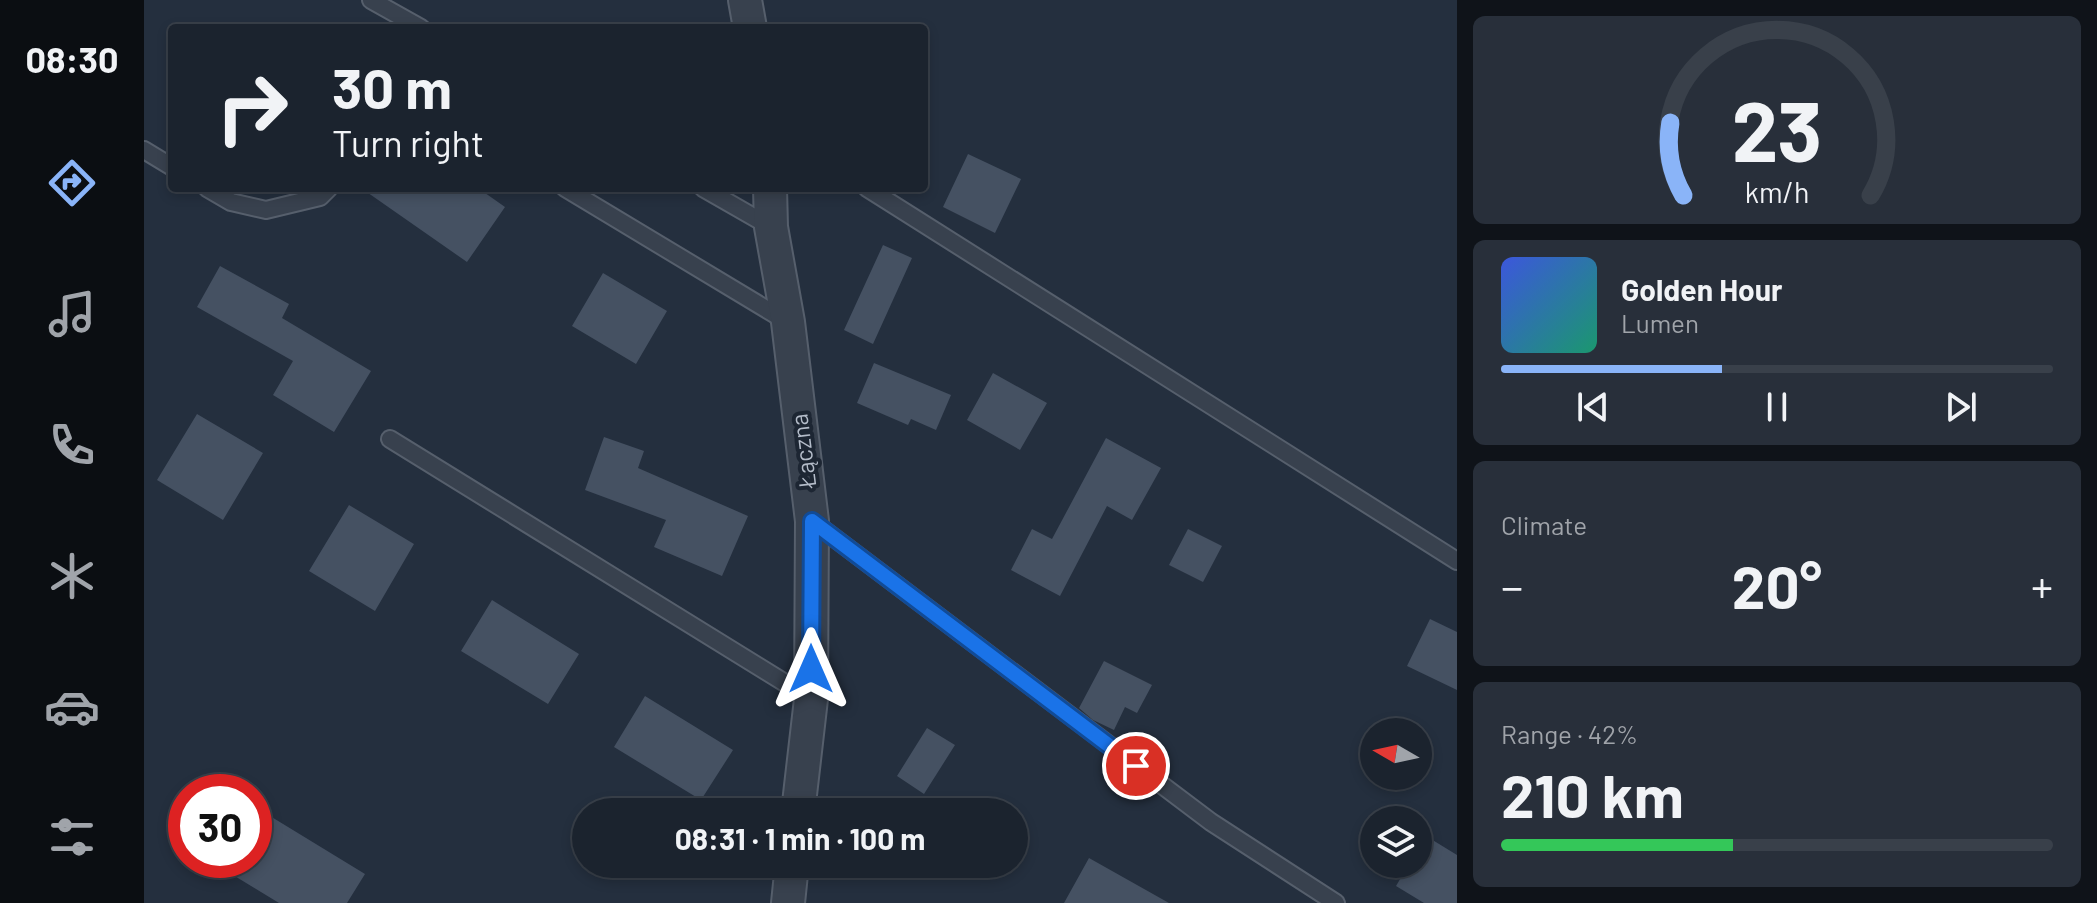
<!DOCTYPE html>
<html lang="en">
<head>
<meta charset="utf-8">
<style>
  body { margin:0; font-family:Barlow,sans-serif; background:#282f3a; color:#f1f3f6; height:100vh; display:flex; flex-direction:column; font-size:30px; white-space:nowrap }
  * { box-sizing:border-box; margin:0 }
  p { font-size:26px; color:#a0a4aa }
  .icon { flex:none; width:44px; height:44px; fill:none; stroke:currentColor; stroke-width:2; stroke-linecap:round; stroke-linejoin:round }
  .map { position:relative; flex:1; overflow:hidden }
  .drawer { display:flex; flex-direction:column; gap:16px; padding:16px; background:#0f1319; width:640px }
  .drawer>* { flex:none }
  .hud { position:absolute; left:24px; top:24px; width:760px; height:168px; border-radius:8px; box-shadow:0 4px 12px #0003,0 0 0 2px #39404a; background:#1b232e; color:#f1f3f6; overflow:hidden }
  .needle { width:52px; rotate:279deg }
  .tools { position:absolute; left:1216px; top:718px; display:grid; gap:16px }
  .tools a { display:grid; place-items:center; width:72px; height:72px; border-radius:50%; background:#1b232e; box-shadow:0 4px 12px #0003,0 0 0 2px #39404a; font-size:40px }
  .speed { position:absolute; left:24px; top:774px; display:flex; gap:16px; font-size:40px; font-weight:700; text-align:center }
  .speed>* { display:grid; place-content:center; width:104px; height:104px; border-radius:50%; background:#1b232e; box-shadow:0 4px 12px #0003,0 0 0 2px #39404a; line-height:1 }
  .speed .limit { border:12px solid #d22; background:#fff; color:#111 }
  .pin { position:absolute; display:grid; place-items:center; width:68px; height:68px; color:#fff; margin:-34px; border:4px solid #fff; border-radius:50%; box-shadow:0 2px 8px #0007 }
  .me { position:absolute; width:88px; margin:-44px; rotate:0deg; stroke-linejoin:round; filter:drop-shadow(0 0 6px #0008) }
  .turn { display:flex; align-items:center; gap:28px; height:168px; padding:0 32px; font-size:36px }
  .turn .icon { width:104px; height:104px; stroke-width:2.5 }
  .turn b { display:block; font-size:56px; line-height:68px }
  .big { font-size:60px; font-weight:700; line-height:1.1 }
  .drawer .card { flex:1; display:flex; flex-direction:column; justify-content:center; gap:12px; min-width:0; padding:0 28px; border-radius:12px; background:#282f3a }
  .drawer .dial { align-items:center; gap:0 }
  .dial svg { height:208px; overflow:visible; fill:none; stroke:#39404a; stroke-width:7; stroke-linecap:round; text-anchor:middle }
  .dial text { fill:#f1f3f6; stroke:none }
  .song { display:flex; align-items:center; gap:24px }
  .cover { width:96px; height:96px; border-radius:12px; background:linear-gradient(135deg,hsl(230 70% 55%),hsl(160 70% 35%)) }
  .played { height:8px; border-radius:4px; background:linear-gradient(90deg,#8ab4f8 40%,#39404a 40%) }
  .keys { display:flex; justify-content:space-around; direction:ltr }
  .heat { display:flex; justify-content:space-between; align-items:center; font-size:44px; direction:ltr }
  .charge { height:12px; border-radius:6px; background:linear-gradient(90deg,#34c759 42%,#39404a 0) }
  .trip { position:absolute; left:428px; top:798px; width:456px; height:80px; border-radius:40px; background:#1b232e; box-shadow:0 4px 12px #0003,0 0 0 2px #39404a; font-weight:700; line-height:80px; text-align:center }
  main { display:flex; flex:1; min-height:0 }
  .dock { display:flex; flex-direction:column; width:144px; justify-content:space-around; align-items:center; background:#0b0e12; color:#a0a4aa }
  .dock .icon { width:56px; height:56px }
  .dock .active { color:#8ab4f8 }
  .dock b { font-size:36px; color:#f1f3f6 }
  .map>svg:first-child { display:block }
  .building { fill:#455162 }
  .lines { fill:none; stroke-linecap:round; stroke-linejoin:round }
  .lane-casing { stroke:#565f6c; stroke-width:20 }
  .street-casing { stroke:#565f6c; stroke-width:36 }
  .lane { stroke:#38414e; stroke-width:16 }
  .street { stroke:#38414e; stroke-width:32 }
  .route-casing { stroke:#114b97; stroke-width:20 }
  .route { stroke:#1a73e8; stroke-width:14 }
  .labels { text-anchor:middle; stroke-width:8; stroke-linejoin:round; paint-order:stroke }
  .street-label { font-size:24px; fill:#b4bcc9; stroke:#1d2633 }
</style>
</head>
<body>
<main>
<nav class="dock">
<b>08:30</b>
<svg class="icon active" aria-label="directions" viewBox="0 0 24 24"><path d="M12 3l9 9-9 9-9-9zM9 14v-3h6M13 9l2 2-2 2"/></svg>
<svg class="icon" aria-label="music" viewBox="0 0 24 24"><path d="M9 18V5l10-2v13"/><circle cx="6" cy="18" r="3"/><circle cx="16" cy="16" r="3"/></svg>
<svg class="icon" aria-label="phone" viewBox="0 0 24 24"><path d="M5 4h4l2 5-3 2q2 4 5 5l2-3 5 2v4C11 20 4 13 5 4z"/></svg>
<svg class="icon" aria-label="climate" viewBox="0 0 24 24"><path d="M12 3v18M4 7l16 10M4 17L20 7"/></svg>
<svg class="icon" aria-label="car" viewBox="0 0 24 24"><path d="M5 17H2v-5l4-1 3-4h7l3 4 3 1v5h-3M9 17h6M6 11h13"/><circle cx="7" cy="17" r="2"/><circle cx="17" cy="17" r="2"/></svg>
<svg class="icon" aria-label="filters" viewBox="0 0 24 24"><path d="M4 7h16M4 17h16"/><circle cx="9" cy="7" r="2"/><circle cx="15" cy="17" r="2"/></svg>
</nav>
<div class="map">
<svg width="1313" height="903" viewBox="0 0 1313 903">
  <rect width="100%" height="100%" fill="#242f3e"/>
  <!-- building -->
  <path class="building" d="M824 154 877 179 851 233 799 207Z
    M217 188H334L361 207 323 262Z
    M739 245 768 258 729 344 700 330Z
    M76 266 145 304 138 318 227 371 190 432 129 395 149 361 53 307Z
    M459 273 523 311 492 364 428 326Z
    M730 363 807 395 792 430 767 419 764 425 713 403Z
    M849 373 903 403 876 450 823 420Z
    M53 414 119 453 79 520 13 480Z
    M460 437 500 451 494 468 604 516 578 576 510 547 522 520 441 490Z
    M962 438 1017 468 988 520 963 506 916 596 867 570 888 529 908 539Z
    M205 505 270 544 231 611 165 571Z
    M1044 529 1078 546 1059 582 1025 565Z
    M348 600 435 654 404 704 317 651Z
    M1286 619 1313 632V690L1263 666Z
    M960 661 1008 685 993 713 981 707 970 730 949 720 935 708Z
    M501 696 589 750 557 800 470 747Z
    M783 728 811 745 780 794 753 776Z
    M126 816 221 874 203 903H135L89 875 98 860H110V841Z
    M1282 836 1313 855V903H1280L1252 886 1265 864H1274V849Z
    M945 858 1025 903H920Z"/>
  <g class="lines">
    <defs>
      <path id="lane" d="M227 0 277 28
        M0 150 28 167
        M63 188 87 202 122 210 176 197 185 188
        M421 188 642 321
        M559 188 627 227
        M723 188 1313 561
        M246 439 667 699
        M668 521 1067 822 1192 903"/>
      <path id="street" d="M601 0 606 28
        M626 188 627 227 644 322 668 521 667 699 654 812
        M644 903 648 864"/>
    </defs>
    <!-- lane casing -->
    <use href="#lane" class="lane-casing"/>
    <!-- street casing -->
    <use href="#street" class="street-casing"/>
    <!-- lane -->
    <use href="#lane" class="lane"/>
    <!-- street -->
    <use href="#street" class="street"/>
  </g>
  <g class="lines">
    <defs>
      <path id="route" d="M667 669 668 521 992 766"/>
    </defs>
    <!-- route casing -->
    <use href="#route" class="route-casing"/>
    <!-- route -->
    <use href="#route" class="route"/>
  </g>
  <g class="labels">
    <!-- street labels -->
    <g class="street-label">
      <text transform="translate(660 451) rotate(-97)" y="8">Łączna</text>
    </g>
  </g>
</svg>
<div class="tools">
<a><svg class="needle" viewBox="-14 -14 28 28"><path d="M0-13l5 13h-10z" fill="#e53935"/><path d="M0 13l5-13h-10z" fill="#a0a4aa"/></svg></a>
<a><svg class="icon" aria-label="layers" viewBox="0 0 24 24"><path d="M12 4l9 5-9 5-9-5zM3 14l9 5 9-5"/></svg></a>
</div>
<div class="speed"><div class="limit">30</div></div>
<div class="pin" style="left:992px;top:766px;background:#d93025"><svg class="icon" aria-label="arrive" viewBox="0 0 24 24"><path d="M6 21V4h12l-3 4 3 4H6"/></svg></div>
<svg class="me" style="left:667px;top:669px" viewBox="-20 -20 40 40"><path d="M0-17L14 15 0 8-14 15z" fill="#1a73e8" stroke="#fff" stroke-width="4"/></svg>
<div class="trip">08:31 · 1 min · 100 m</div>
<div class="hud">
<div class="turn"><svg class="icon" aria-label="right" viewBox="0 0 24 24"><path d="M7 20v-9h11M14 6l5 5-5 5"/></svg><div><b>30 m</b>Turn right</div></div>
</div>
</div>
<section class="drawer">
<div class="card dial"><svg viewBox="0 0 100 80">
<path d="M14 69A42 42 0 1 1 86 69"/>
<path d="M14 69A42 42 0 0 1 9 41" stroke="#8ab4f8"/>
<text x="50" y="56" font-size="32" font-weight="700">23</text>
<text x="50" y="72" font-size="11">km/h</text>
</svg></div>
<div class="card">
<div class="song"><i class="cover"></i><div><b>Golden Hour</b><p>Lumen</p></div></div>
<div class="played"></div>
<div class="keys"><svg class="icon" aria-label="previous" viewBox="0 0 24 24"><path d="M18 5L8 12l10 7zM5 5v14"/></svg><svg class="icon" aria-label="pause" viewBox="0 0 24 24"><path d="M8 5v14M16 5v14"/></svg><svg class="icon" aria-label="next" viewBox="0 0 24 24"><path d="M6 5l10 7-10 7zM19 5v14"/></svg></div>
</div>
<div class="card"><p>Climate</p>
<div class="heat"><a>−</a><b class="big">20°</b><a>+</a></div>
</div>
<div class="card"><p>Range · 42%</p><b class="big">210 km</b><div class="charge"></div></div>
</section>
</main>
</body>
</html>
